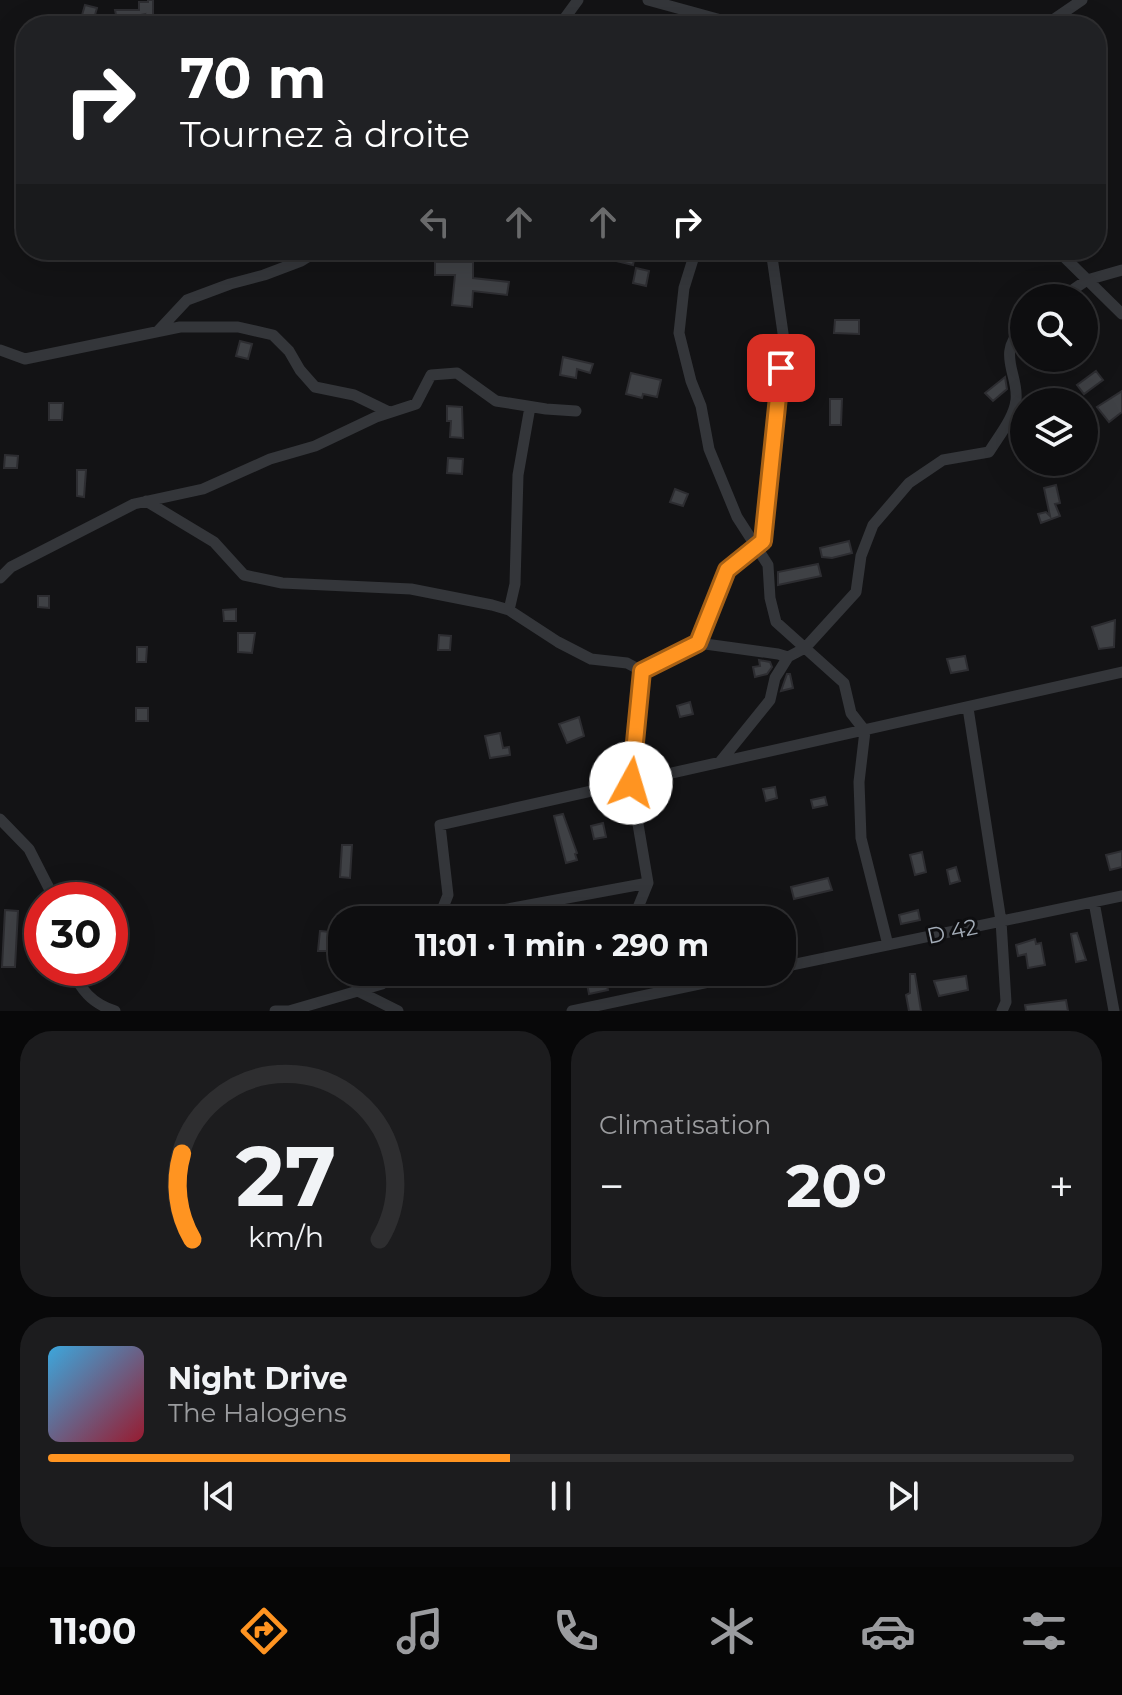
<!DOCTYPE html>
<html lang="fr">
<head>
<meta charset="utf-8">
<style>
  body { margin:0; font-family:Montserrat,sans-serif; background:#1c1c1e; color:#f1f3f6; height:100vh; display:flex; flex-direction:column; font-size:30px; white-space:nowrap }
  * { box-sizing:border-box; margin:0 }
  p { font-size:26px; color:#9b9c9f }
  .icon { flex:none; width:44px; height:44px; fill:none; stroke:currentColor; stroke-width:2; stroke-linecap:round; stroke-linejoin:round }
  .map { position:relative; height:1011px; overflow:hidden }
  .sheet { display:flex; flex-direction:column; gap:20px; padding:20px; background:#080809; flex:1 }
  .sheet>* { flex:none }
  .hud { position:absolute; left:16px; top:16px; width:1090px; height:244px; border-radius:32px; box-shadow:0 8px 32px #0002,0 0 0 2px #2e2e30; background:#202124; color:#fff; overflow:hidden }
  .fabs { position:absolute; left:1010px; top:284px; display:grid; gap:16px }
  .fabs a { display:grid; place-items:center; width:88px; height:88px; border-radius:50%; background:#0e0e10; box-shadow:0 8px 32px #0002,0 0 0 2px #2e2e30; font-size:40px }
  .speed { position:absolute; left:24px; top:882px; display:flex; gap:16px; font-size:40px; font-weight:700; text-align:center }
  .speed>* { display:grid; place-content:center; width:104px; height:104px; border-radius:50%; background:#0e0e10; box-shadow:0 8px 32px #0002,0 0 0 2px #2e2e30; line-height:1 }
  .speed .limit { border:12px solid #d22; background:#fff; color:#111 }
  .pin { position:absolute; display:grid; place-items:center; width:68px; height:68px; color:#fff; margin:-34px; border-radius:16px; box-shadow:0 4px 12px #0006 }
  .me { position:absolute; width:88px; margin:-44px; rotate:6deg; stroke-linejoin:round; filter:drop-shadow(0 0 6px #0008) }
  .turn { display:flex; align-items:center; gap:28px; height:168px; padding:0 32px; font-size:36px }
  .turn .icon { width:104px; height:104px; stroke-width:2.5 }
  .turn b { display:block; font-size:56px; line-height:68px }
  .lanes { display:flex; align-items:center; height:76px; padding:0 32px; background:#0003; justify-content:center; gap:40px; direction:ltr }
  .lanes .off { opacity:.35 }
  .big { font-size:60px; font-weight:700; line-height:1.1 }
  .sheet .widget { flex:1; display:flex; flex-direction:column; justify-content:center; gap:12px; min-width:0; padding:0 28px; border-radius:32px; background:#1c1c1e }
  .sheet .dial { align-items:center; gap:0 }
  .dial svg { height:208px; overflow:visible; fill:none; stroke:#2e2e30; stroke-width:7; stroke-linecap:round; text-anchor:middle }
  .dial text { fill:#f1f3f6; stroke:none }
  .song { display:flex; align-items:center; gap:24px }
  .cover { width:96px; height:96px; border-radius:12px; background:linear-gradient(135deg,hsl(200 70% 55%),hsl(350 70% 35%)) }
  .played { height:8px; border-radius:4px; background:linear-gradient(90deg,#ff9421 45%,#2e2e30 45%) }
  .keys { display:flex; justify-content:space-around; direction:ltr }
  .heat { display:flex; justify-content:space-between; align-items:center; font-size:44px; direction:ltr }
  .sheet .tiles { flex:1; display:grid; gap:20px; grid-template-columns:1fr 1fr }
  .widget:last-child { grid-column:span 2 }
  .trip { position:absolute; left:328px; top:906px; width:468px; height:80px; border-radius:32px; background:#0e0e10; box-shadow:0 8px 32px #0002,0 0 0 2px #2e2e30; font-weight:700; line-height:80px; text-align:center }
  .tab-bar { display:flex; height:128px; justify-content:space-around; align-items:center; background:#060606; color:#9b9c9f }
  .tab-bar .icon { width:56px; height:56px }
  .tab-bar .on { color:#ff9421 }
  .tab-bar b { font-size:36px; color:#f1f3f6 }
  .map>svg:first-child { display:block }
  .building { fill:#3f4145; stroke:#2d2d31; stroke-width:2 }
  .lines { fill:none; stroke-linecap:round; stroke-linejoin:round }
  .minor { stroke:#34363a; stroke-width:11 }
  .route-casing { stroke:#a66015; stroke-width:20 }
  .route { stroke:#ff9421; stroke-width:14 }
  .labels { text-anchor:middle; stroke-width:6; stroke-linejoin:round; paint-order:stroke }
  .street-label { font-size:22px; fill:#a3acb7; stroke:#0e0e10 }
</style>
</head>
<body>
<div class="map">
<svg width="1122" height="1011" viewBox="0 0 1122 1011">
  <rect width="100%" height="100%" fill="#131315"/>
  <!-- building -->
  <path class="building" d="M148 0H153V15L158 16 155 26H141L145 14 117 20 115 10H139V2H148Z
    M85 5 97 8 92 25 80 22Z
    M587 250 622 253 623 250H636L633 265 587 254Z
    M950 250H982L979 261Z
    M435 262H473V278L509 282 507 295 473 291 472 307 452 305 455 275H435Z
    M636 268 649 271 646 286 633 283Z
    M835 320H859V334L834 333Z
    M240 341 252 344 248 359 236 356Z
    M563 357 593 364 590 373 577 369 576 378 560 375Z
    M1096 371 1103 380 1084 394 1077 385Z
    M631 373 661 380 657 397 643 394 642 398 626 394Z
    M1005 377 1007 389 993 401 985 393Z
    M1122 391V412L1109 422 1097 407Z
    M830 399H842L841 425H830Z
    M49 403H63L62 420H49Z
    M447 406 462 407 463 438 450 437 451 421H447Z
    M5 455 18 456 17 468H4Z
    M448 458 463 459 462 474 447 473Z
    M77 470H86L84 497 77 496Z
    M1056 485 1060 503 1055 504 1060 516 1041 523 1038 514 1046 512 1050 516 1044 488Z
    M675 489 688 494 683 506 670 502Z
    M849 541 852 553 832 558 822 557 820 548Z
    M818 564 821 576 778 585V572Z
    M38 596H49V608L38 607Z
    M236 609V621H224L223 610Z
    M1115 620 1114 647 1099 649 1092 627Z
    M238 633H255L252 653 238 652Z
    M439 635 451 636 450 650H438Z
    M137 647H147L146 662H137Z
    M965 656 968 670 951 673 947 659Z
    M759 660 770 662 772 667 767 674 755 677 753 667 760 666Z
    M787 674H790L793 688 781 691Z
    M690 702 693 714 680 717 677 706Z
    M136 708H148V721H136Z
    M579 717 584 736 567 743 559 724Z
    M500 733 503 748 509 747 510 755 490 758 485 736Z
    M775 787 777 798 766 801 763 789Z
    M825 797 827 805 813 808 811 800Z
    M563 814 577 853 575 854 577 860 566 863 554 816Z
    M603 823 606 837 594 839 591 826Z
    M342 845H352L350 878 340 877Z
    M1122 851V867L1110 870 1106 855Z
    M922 852 926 872 915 875 910 855Z
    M956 867 960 881 950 884 947 870Z
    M828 878 832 890 794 899 791 887Z
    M5 910 18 911 15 967H2Z
    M918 910 920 920 901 924 899 915Z
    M320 931 342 933V947H331V951H318Z
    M1077 933 1086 960 1076 962 1071 934Z
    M1035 939 1036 944 1041 943 1045 965 1028 968 1026 954 1018 956 1016 945Z
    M910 974H915L921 1011H909L906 995 910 993Z
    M604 975 608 990 589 994 586 979Z
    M966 976 968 990 939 996 934 981Z
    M1066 1000 1068 1011H1026L1025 1005Z"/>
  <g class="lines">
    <!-- minor -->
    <path class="minor" d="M648 0 743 26
      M559 26 578 0
      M1044 26 1082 0
      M692 250 694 256 684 288 679 333 691 381 701 406 709 449 737 517 768 565 770 598 776 622 844 683 851 713 865 731 859 782 861 838 888 945
      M1057 250 1122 314
      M1061 298 1087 280 1122 270
      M158 331 187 300 230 284 264 275 301 261 319 250
      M0 350 25 359 180 327H238L273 335 289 351 300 370 315 387 354 395 389 412
      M146 501 214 542 244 575 282 583 411 589 492 605 509 610 558 642 591 659 627 663 642 671
      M0 578 11 567 134 504 203 489 270 459 315 446 376 417 416 404 431 375 457 373 496 401 546 409 576 411
      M509 610 515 584 518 475 530 407
      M698 643 778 654 788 657
      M968 708 1001 921 1006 1002 1002 1011
      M720 762 770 700 775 678 788 657 805 648 856 592 861 556 873 525 909 483 943 460 989 452C998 437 1014 418 1016 400 1019 374 995 353 1024 327
      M0 819 29 849 55 900
      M1094 902 1114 1011
      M438 920 448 895 440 825 1122 672
      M448 920 648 883
      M640 920 637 910 648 883 631 783 642 671 698 643 727 570 763 541 784 340 771 250
      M782 967 1122 896
      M71 968C81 990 91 1003 115 1011
      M657 972 663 991
      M358 991 398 1011
      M275 1011H289L382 984 400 972
      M572 1011 756 972"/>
  </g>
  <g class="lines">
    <defs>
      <path id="route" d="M631 783 642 671 698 643 727 570 763 541 781 368"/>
    </defs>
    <!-- route casing -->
    <use href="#route" class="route-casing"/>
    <!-- route -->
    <use href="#route" class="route"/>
  </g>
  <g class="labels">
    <!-- street labels -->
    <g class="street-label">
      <text transform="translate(952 931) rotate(-12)" y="8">D 42</text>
    </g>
  </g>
</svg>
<div class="fabs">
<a><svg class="icon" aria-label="search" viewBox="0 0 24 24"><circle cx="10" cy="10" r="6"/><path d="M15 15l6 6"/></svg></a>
<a><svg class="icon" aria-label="layers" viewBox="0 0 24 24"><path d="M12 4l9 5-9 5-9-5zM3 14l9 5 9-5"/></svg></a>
</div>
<div class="speed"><div class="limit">30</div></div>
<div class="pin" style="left:781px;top:368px;background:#d93025"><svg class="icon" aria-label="arrive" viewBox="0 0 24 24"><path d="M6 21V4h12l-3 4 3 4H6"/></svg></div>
<svg class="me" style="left:631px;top:783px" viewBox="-20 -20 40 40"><circle r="19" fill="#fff"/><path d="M0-13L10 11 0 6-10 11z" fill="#ff9421"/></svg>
<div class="trip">11:01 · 1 min · 290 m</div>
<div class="hud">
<div class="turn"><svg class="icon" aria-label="right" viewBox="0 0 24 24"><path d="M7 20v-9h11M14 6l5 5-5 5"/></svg><div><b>70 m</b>Tournez à droite</div></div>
<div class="lanes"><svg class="icon off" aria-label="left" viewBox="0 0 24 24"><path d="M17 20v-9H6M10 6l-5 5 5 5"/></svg><svg class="icon off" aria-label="ahead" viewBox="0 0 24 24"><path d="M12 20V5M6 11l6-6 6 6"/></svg><svg class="icon off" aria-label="ahead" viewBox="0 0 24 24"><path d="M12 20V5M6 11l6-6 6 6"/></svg><svg class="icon" aria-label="right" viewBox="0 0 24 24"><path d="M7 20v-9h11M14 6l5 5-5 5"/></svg></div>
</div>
</div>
<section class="sheet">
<div class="tiles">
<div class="widget dial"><svg viewBox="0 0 100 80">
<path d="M14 69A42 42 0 1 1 86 69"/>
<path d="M14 69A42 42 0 0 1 10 36" stroke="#ff9421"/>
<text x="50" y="56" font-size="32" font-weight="700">27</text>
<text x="50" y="72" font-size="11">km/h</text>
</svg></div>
<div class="widget"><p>Climatisation</p>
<div class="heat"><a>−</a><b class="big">20°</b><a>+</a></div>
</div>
<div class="widget">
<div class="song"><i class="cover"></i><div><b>Night Drive</b><p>The Halogens</p></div></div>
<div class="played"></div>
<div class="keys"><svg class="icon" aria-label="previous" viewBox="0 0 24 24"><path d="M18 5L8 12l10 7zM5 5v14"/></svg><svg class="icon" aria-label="pause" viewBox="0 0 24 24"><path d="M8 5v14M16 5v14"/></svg><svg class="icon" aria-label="next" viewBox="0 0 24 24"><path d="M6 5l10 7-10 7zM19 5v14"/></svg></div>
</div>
</div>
</section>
<nav class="tab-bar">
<b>11:00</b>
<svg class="icon on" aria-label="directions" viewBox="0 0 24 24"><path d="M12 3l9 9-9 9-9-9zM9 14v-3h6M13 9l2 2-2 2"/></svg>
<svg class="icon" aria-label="music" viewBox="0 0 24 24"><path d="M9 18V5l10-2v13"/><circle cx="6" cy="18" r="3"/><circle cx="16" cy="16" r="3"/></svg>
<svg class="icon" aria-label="phone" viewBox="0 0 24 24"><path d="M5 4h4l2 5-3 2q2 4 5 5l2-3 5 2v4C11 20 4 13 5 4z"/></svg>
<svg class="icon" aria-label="climate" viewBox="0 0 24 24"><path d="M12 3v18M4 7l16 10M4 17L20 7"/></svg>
<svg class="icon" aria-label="car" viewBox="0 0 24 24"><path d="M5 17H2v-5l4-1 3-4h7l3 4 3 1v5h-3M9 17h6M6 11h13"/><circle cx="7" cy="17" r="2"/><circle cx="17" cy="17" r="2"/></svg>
<svg class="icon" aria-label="filters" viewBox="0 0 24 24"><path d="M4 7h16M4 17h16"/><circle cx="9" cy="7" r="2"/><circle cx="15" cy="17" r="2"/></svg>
</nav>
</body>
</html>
